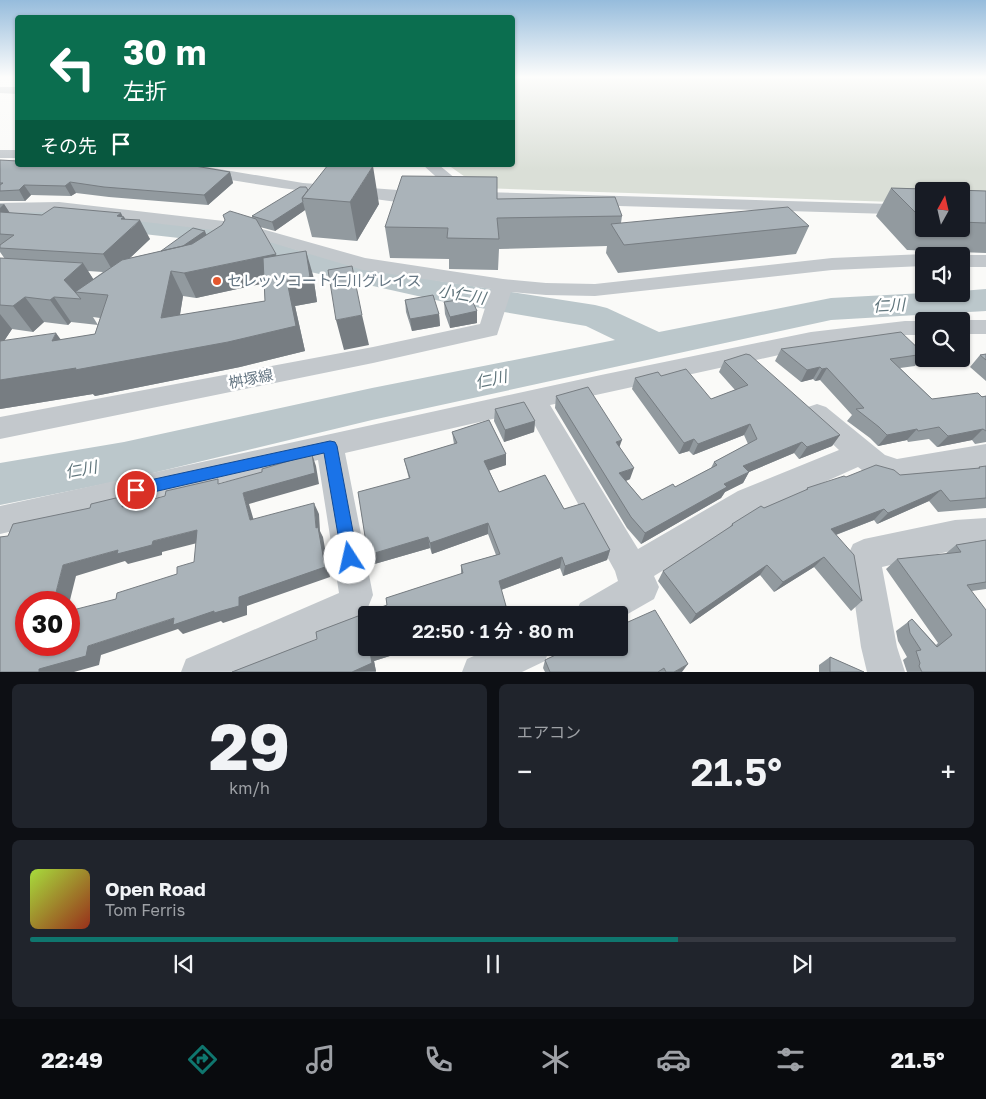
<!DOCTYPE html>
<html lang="ja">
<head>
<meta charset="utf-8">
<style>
  body { margin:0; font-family:"Golos Text","Noto Sans JP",sans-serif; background:#20242c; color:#f1f3f6; height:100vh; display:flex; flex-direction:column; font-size:19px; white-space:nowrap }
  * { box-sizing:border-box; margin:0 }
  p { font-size:16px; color:#9ea1a6 }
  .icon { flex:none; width:28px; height:28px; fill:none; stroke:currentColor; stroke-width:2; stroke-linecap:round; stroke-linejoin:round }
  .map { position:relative; height:672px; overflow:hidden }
  .sheet { display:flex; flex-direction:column; gap:12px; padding:12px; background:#0d0f14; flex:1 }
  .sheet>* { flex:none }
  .hud { position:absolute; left:15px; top:15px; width:500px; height:152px; border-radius:5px; box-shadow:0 1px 4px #0004; background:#0b6e4f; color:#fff; overflow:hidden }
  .needle { width:32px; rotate:8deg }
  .tools { position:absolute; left:915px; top:182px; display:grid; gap:10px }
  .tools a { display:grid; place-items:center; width:55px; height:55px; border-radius:5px; background:#171b24; box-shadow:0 1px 4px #0004; font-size:25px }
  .speed { position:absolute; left:15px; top:591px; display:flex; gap:10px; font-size:25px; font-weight:700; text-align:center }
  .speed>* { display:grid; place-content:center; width:65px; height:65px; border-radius:50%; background:#171b24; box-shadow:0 1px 4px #0004; line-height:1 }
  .speed .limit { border:8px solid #d22; background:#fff; color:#111 }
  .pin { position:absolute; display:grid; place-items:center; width:42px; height:42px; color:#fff; margin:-21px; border:2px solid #fff; border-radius:50%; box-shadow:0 1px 5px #0007 }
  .me { position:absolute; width:55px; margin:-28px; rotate:350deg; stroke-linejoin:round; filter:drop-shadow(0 0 4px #0008) }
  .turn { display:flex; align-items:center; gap:18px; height:105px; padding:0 25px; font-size:22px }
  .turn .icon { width:65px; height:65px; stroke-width:2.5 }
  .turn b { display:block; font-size:35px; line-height:42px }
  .then { display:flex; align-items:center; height:48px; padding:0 25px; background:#0003; gap:10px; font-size:19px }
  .big { font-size:38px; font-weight:600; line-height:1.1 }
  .sheet .widget { flex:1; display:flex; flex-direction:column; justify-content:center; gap:8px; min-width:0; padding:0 18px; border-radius:8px; background:#20242c }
  .sheet .dial { align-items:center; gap:0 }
  .dial b { font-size:65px; line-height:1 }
  .song { display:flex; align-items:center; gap:15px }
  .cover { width:60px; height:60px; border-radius:8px; background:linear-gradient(135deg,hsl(80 70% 55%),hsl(10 70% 35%)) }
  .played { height:5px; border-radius:2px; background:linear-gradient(90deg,#0f766e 70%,#363941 70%) }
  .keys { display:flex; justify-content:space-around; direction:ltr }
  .heat { display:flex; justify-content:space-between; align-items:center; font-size:28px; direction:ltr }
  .sheet .tiles { flex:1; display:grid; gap:12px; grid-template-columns:1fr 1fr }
  .widget:last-child { grid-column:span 2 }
  .trip { position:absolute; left:358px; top:606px; width:270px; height:50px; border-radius:5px; background:#171b24; box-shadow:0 1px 4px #0004; font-weight:600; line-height:50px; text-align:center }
  .tab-bar { display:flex; height:80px; justify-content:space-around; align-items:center; background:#090b0e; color:#9ea1a6 }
  .tab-bar .icon { width:35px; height:35px }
  .tab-bar .current { color:#0f766e }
  .tab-bar b { font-size:22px; color:#f1f3f6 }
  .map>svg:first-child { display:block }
  .green { fill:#dadfd7 }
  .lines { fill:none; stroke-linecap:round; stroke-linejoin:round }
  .river { fill:#bbc7cb; fill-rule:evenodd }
  .minor { fill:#c3c8cc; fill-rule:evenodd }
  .wall { fill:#929a9f; fill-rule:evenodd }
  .shaded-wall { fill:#777d82 }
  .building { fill:#aab3b9; stroke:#777d82; fill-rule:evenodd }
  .route { fill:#1a73e8; stroke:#114b97 }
  .poi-dot { fill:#e4572e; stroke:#fff; stroke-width:2 }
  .labels { text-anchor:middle; stroke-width:5; stroke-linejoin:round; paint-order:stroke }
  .poi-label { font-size:15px; fill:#657683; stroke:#fff; text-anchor:start }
  .street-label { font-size:15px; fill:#657683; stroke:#fff }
  .water-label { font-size:16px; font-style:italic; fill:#60757c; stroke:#fff }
</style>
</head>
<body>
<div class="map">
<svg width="986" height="672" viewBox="0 0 986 672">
  <rect width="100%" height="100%" fill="#fafaf8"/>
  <!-- green -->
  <path class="green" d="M513 77H986V205L961 191H924V203L481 188 448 165H512Z"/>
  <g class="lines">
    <!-- river -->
    <path class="river" d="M0 208H54L219 225 304 252 440 281 595 305 607 308 659 332 831 298 924 293 961 294V291L986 289V311L831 320 372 420 124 480 0 505V463L124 442 372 388 615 340 586 326 440 301 297 269 215 242 54 224H0Z"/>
    <!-- minor -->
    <path class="minor" d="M0 87H18V94L0 93Z
      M0 150H18V158H0Z
      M161 165H195L303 183 425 192 431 194 433 197 431 200C410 206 386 200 366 198 299 192 234 181 168 169L163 168Z
      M423 165H439L467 188 482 192 924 205V215L481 202 455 194Z
      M59 202 241 223 365 258 503 279 546 283 595 284 832 258 924 254 931 256H924V266L832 270 595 296 546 295 511 292 497 335 373 363 0 439V417L373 347 480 324 491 289 363 270 239 233 59 212 0 213V203Z
      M961 255H986V267H961V256H957Z
      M961 320H986V334H961V321H955Z
      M905 321H926H924V335H905L811 348 550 405 638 549 738 491 839 450 808 421 804 414 808 407 817 404 826 407 885 455 897 459 986 444V468L897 483 867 474 858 467 760 511 654 576 659 587 654 599 619 619V615H575L580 603 618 581 615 571 527 411 345 453 373 595 364 617 243 672H181L186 659 339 593 318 460 0 534V506L601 375 811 332Z
      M986 518V548L955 550 882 567 897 647 905 672H867L861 647 848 555 853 544 864 539 955 520Z
      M492 648H550L545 661 522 672H462L467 659Z"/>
  </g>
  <!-- wall -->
  <path class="wall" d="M0 160 230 172 233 183 208 205 109 197 76 193 71 196 31 195 25 201H0Z
    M891 188 986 191V253L907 250 876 216ZM924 191H961V229H924Z
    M308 190 379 204 357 241 312 237 305 210 275 231 260 227 276 256 313 275 317 302 295 306 305 351 240 367 95 396 93 394 0 409V258L5 259 0 252V204H4L10 213 42 215 124 217 125 219 150 239 130 258 161 251 252 218V216ZM88 271 103 272 93 279ZM264 283 265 301 180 315 183 296 196 298ZM93 317 100 318 95 334 61 340 4 341 12 329 33 332 44 322 68 325 71 322 98 325Z
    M497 199 622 216 621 223 809 226 796 254 618 273 606 253 607 246 499 249 498 270 449 269V259L390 258 385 227Z
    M405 300 439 314 440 326 412 331 406 312Z
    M444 302 477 311V323L450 328 445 314Z
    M781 349 924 355 915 366 900 368 932 399 986 396V442L975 444 972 440 937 447 929 439 908 442 907 440 878 446 870 438 847 421 852 415 820 380 815 381 813 379 801 382 775 361Z
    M986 354V381L970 367 980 355Z
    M724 361 840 435 832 446 799 459 794 453 749 472 743 483 725 492 721 498 641 544 627 528 555 408 556 396 619 447 630 479 626 481 642 500 675 487 711 468 714 462 748 444 744 435 693 455 689 451 679 454 632 389 635 378 661 376 711 399 735 390 719 372Z
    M495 409 535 421 534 432 504 442 494 421Z
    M489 420 506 454V465L489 470 499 492 545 475 564 509 584 503 610 550 607 560 563 576 560 568 501 590 506 606V615H366V648H415L374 661 376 672H232L317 639 316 632 387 605 386 598 461 574V565L496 555 488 534 432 554 430 548 371 565 368 555 358 492 409 479 404 459 454 444 452 432Z
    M986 466V508L938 512 929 501 877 524 874 520 836 535 862 601 851 611 814 567 774 592 760 575 690 624 658 581 663 571 729 528 732 524 764 508 805 491 807 488 846 477 900 475 977 469 979 467Z
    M986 540V589L972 591 986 672H907L903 660 907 657 898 641 896 631 912 619 936 645 938 643 886 569 897 559 945 554 956 545Z
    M570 648 682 672H545L543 668 545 660Z
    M830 657 864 672H819V665Z"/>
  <!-- shaded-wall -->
  <path class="shaded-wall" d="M373 166 379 204 357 241 350 202Z
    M230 172 233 183 208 205 204 195Z
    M70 182 76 193 71 196 65 186Z
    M24 185 31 195 25 201 19 190Z
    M303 202 305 210 275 231 272 222Z
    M4 204 11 215 0 225V208Z
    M121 213 123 217H124L131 229 140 220 150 239 114 273 103 254 117 216Z
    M205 231 209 242 161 251Z
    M306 251 313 275 317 302 295 306 305 351 240 367 95 396 93 394 0 409V380L228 342 287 281Z
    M276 254 284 279 196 298 184 273Z
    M83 263 99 288 75 292 64 280Z
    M171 271 183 296 175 344 161 318Z
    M25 297 44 322 33 332 13 306Z
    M54 297 71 322 68 325 50 300Z
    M477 311V323L450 328V317Z
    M0 314 12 329 0 347Z
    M439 314 440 326 412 331 410 319Z
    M362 315 369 345 344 350 336 320Z
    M56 333 75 359 52 341Z
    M820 367 813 379 801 382 807 370Z
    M827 368 820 380 815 381 822 369Z
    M535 421 534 432 504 442 505 430Z
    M750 424 744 435 693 455 698 444Z
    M917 429 907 440 878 446 887 435Z
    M983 429 972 440 937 447 948 436Z
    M840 435 832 446 799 459 807 447Z
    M694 439 689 451 679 454 684 443Z
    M622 440 618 451 616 442Z
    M802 442 794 453 737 477 743 466Z
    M312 454 316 466 319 484 249 504 257 531 250 520 243 493Z
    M506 454V465L485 472 484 461Z
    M634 468 630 479 616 485 619 473Z
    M749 472 743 483 725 492 721 498 641 544 645 533 724 484Z
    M941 490 929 501 877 524 888 513Z
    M124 496 134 507H122Z
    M314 503 319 514 320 531 323 537 330 577 247 606V615L223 623 221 621 183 634 178 629 101 655 99 665 74 672H39V669L88 646 239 597 316 528Z
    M884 509 874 520 822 540 831 529Z
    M488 523V534L432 554 430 543Z
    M197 530 205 541 162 552V555L128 564 125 561 76 576 69 604V602H58L54 600 63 565 118 550Z
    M428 537 430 548 371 565 368 555Z
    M610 550 607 560 563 576 565 566Z
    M562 557 560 568 498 591 499 581Z
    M824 557 814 567 774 592 783 582Z
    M767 565 760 575 690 624 696 614Z
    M69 606 72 608 69 621Z
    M506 606V615H476Z
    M385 648H415L374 661 376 671 352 672 370 652Z
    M688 664 682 672H674Z"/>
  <!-- building -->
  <path class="building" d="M0 160 18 161V165H189L230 172 204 195 104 187 70 182 65 186 24 185 19 190 0 191V185L3 183H0Z
    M328 165H353L373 166 350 202 302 198Z
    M402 176 497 177V199L615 197 622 216 497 218 499 239 447 238 448 228 385 227Z
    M300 187H306L308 190 302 198 303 202 272 222 252 216Z
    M891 188 986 191V223L961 222V191H924V221Z
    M54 207 121 213 117 216 124 217 121 219 140 220 103 254 0 248V245L14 235 0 234V212L42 215Z
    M788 207 809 226 624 245 611 224Z
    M230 211 256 219 276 254 184 273 171 271 161 318 265 301 263 258 306 251 310 277 287 281 296 326 228 342 75 370 76 368 0 380V341L56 333 52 341 95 334 108 295 75 292 81 299 54 297 50 300 25 297 13 306 0 305V258L83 263 64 280 75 292 122 260 192 244 222 225 225 220 223 215Z
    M193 228 205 231 183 246 161 251Z
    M352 266 362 315 336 320 328 270Z
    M433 295 439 314 410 319 405 300Z
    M471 298 477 311 450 317 444 302Z
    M901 332 924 354 890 359 932 399 978 393 982 397 986 396V431L983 429 948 436 939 427 918 431 917 429 887 435 879 427 856 409 864 408 827 368 822 369 820 367 807 370 781 349Z
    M746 354 750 355 840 435 807 447 802 442 743 466 749 472 724 484 727 487 645 533 631 517 556 396 588 387 622 440 616 442 634 468 619 473 642 500 673 484 675 487 717 465 714 462 757 439 750 424 698 444 694 439 684 443 635 378 658 372 661 376 686 369 711 399 748 385 724 361Z
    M986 354V360L980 355Z
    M524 402 535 421 505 430 495 409Z
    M489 420 506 454 484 461 499 492 545 475 564 509 584 503 610 550 565 566 562 557 499 581 506 606 476 615H366V648H385L370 652 372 663 352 672H232L317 639 316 632 387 605 386 598 463 573 461 565 500 554 488 523 430 543 428 537 368 555 358 492 410 478 404 459 457 443 452 432Z
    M312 454 315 473 243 493 250 520 314 503 316 528 318 527 325 567 239 597V606L214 613V611L173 625 174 618 88 646 86 656 39 669V672H0V537L8 536 13 524 90 508 91 504 124 496 122 507 165 496 166 491 218 479V484L262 472V469ZM197 530 194 562 177 567V574L117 593 116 599 69 611V645H26V602H58L59 599 54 600 63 565 118 550 117 554 152 545 153 541Z
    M876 465 894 470 900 475 980 468 979 467 986 466V498L950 501 941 490 888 513 884 509 831 529 854 555 862 601 824 557 783 582 767 565 696 614 663 571 733 525 732 524 761 506 764 508 808 489 807 488 844 476 846 477Z
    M986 540V582L967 585 986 610V672H922L919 666 920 663 916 651 921 650 910 633 908 622 912 619 937 647 952 635 897 559 961 552 956 545Z
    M655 610 688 664 674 672H666L664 668 658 672H550L545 660 570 648H619V626Z
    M830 657 864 672H830Z"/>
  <!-- sky -->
  <linearGradient id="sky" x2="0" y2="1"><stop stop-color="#96bcdc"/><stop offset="0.45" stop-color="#fdfdfc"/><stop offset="1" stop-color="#fdfdfc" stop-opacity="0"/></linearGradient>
  <rect width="986" height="171" fill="url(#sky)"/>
  <!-- route -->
  <path class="route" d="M330 441 335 442 337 446 358 558 356 564 350 566 344 564 342 558 324 453 136 496 131 494 128 490 131 485 136 483Z"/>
  <!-- markers -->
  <circle class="poi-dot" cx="217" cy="281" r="5"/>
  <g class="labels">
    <!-- poi labels -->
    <g class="poi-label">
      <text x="227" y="286">セレッソコート仁川グレイス</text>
    </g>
    <!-- street labels -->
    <g class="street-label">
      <text transform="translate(251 379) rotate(-11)" y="5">桝塚線</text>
    </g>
    <!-- water labels -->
    <g class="water-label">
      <text transform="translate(462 294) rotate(10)" y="6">小仁川</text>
      <text transform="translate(889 305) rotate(-3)" y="6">仁川</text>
      <text transform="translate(491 379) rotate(-12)" y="6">仁川</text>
      <text transform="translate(81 469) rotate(-10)" y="6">仁川</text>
    </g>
  </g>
</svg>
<div class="tools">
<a><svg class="needle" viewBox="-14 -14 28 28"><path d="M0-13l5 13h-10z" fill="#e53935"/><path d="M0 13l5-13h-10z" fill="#9ea1a6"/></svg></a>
<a><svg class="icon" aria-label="sound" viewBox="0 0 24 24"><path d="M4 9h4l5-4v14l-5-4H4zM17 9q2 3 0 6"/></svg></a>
<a><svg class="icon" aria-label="search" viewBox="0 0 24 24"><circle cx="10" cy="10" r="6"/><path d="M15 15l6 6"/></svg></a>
</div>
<div class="speed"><div class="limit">30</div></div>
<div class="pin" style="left:136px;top:490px;background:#d93025"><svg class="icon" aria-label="arrive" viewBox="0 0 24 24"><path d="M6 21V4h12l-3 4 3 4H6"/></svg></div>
<svg class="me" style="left:350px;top:558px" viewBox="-20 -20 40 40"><circle r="19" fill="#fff"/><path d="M0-13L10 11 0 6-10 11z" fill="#1a73e8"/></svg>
<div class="trip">22:50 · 1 分 · 80 m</div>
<div class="hud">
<div class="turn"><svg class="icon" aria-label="left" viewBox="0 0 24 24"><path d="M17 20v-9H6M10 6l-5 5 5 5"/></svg><div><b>30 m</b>左折</div></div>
<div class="then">その先<svg class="icon" aria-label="arrive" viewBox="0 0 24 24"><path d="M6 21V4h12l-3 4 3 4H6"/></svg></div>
</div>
</div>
<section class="sheet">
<div class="tiles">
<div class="widget dial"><b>29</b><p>km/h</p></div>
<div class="widget"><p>エアコン</p>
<div class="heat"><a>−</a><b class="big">21.5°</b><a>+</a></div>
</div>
<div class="widget">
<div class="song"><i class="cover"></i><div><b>Open Road</b><p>Tom Ferris</p></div></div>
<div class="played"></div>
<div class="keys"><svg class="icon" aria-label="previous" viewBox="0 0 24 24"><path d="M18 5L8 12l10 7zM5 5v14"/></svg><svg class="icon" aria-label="pause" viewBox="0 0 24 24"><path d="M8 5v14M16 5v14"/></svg><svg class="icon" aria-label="next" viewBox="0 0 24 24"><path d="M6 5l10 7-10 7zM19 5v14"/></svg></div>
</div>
</div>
</section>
<nav class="tab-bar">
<b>22:49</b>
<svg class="icon current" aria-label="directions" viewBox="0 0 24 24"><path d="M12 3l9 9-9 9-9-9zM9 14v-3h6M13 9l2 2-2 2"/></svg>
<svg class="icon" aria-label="music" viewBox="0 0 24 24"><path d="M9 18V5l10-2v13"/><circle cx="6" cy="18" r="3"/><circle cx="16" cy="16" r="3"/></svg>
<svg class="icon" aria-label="phone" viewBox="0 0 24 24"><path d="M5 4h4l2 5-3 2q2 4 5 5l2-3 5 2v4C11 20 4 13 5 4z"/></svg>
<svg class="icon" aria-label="climate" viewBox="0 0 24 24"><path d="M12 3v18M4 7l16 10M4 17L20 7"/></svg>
<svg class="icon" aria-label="car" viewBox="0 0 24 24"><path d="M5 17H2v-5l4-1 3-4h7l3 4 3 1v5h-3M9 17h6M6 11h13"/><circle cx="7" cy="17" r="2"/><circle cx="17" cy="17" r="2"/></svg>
<svg class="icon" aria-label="filters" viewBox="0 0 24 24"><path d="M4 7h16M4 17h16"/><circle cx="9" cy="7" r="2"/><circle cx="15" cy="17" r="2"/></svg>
<b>21.5°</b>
</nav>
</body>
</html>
